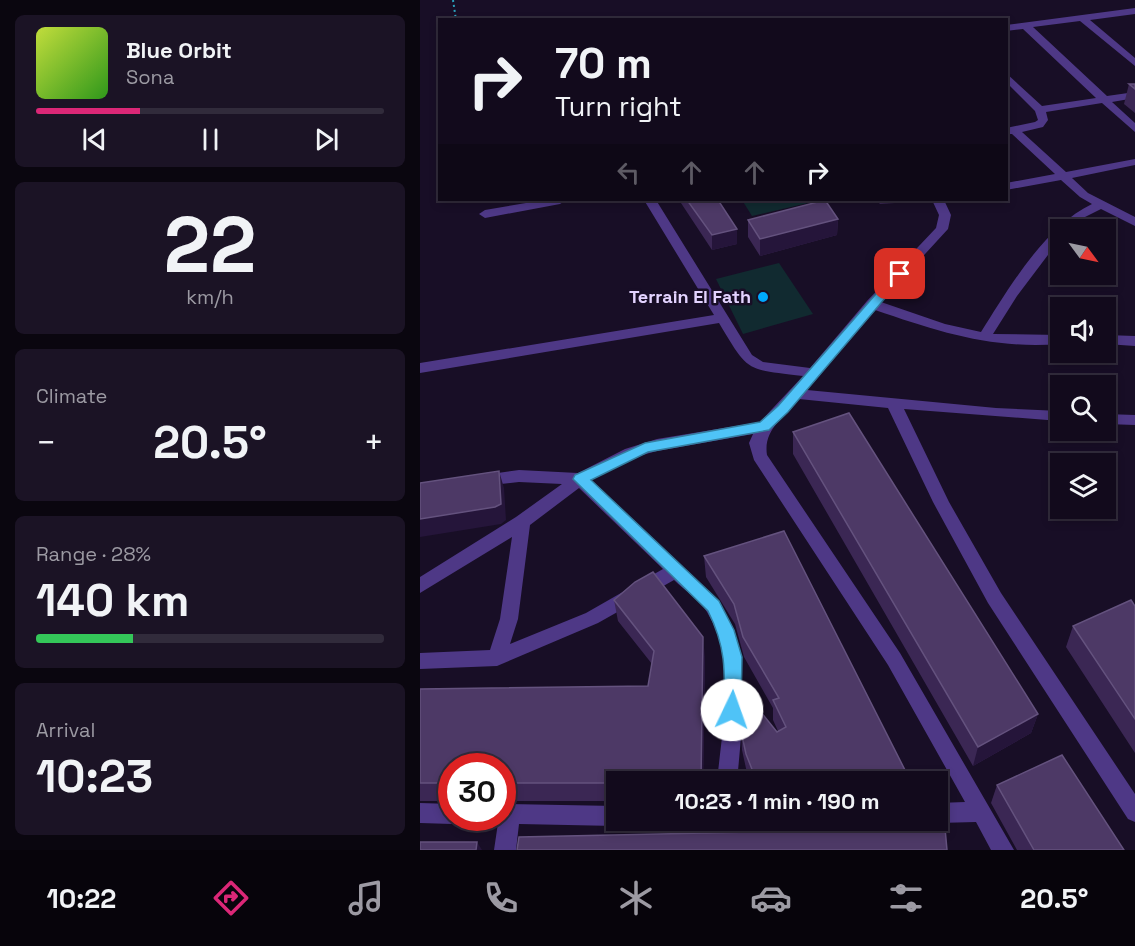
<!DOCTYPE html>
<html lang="en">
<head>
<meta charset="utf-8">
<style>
  body { margin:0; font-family:"Space Grotesk",sans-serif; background:#1b1325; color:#f1f3f6; height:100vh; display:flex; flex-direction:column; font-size:22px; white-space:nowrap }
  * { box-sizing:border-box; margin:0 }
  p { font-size:20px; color:#9c9aa3 }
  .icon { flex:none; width:33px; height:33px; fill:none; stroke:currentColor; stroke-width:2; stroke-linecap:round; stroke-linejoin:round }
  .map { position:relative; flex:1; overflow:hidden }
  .sheet { display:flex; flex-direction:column; gap:15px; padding:15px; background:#0a060f; width:420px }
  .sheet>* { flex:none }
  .hud { position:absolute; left:18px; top:18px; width:570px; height:183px; border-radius:0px; box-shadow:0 3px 9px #0003,0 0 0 2px #312b3b; background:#120a1c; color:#f1f3f6; overflow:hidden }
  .needle { width:39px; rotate:123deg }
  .controls { position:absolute; left:630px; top:219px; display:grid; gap:12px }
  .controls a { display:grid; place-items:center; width:66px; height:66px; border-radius:0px; background:#120a1c; box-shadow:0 3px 9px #0003,0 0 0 2px #312b3b; font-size:30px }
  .speed { position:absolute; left:18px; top:753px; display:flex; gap:12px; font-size:30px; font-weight:700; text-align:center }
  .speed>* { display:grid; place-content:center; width:78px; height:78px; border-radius:50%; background:#120a1c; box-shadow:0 3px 9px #0003,0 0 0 2px #312b3b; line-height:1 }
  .speed .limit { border:9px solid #d22; background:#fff; color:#111 }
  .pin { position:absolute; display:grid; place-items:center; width:51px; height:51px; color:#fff; margin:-26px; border-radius:12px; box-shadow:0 3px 9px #0006 }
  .me { position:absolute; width:66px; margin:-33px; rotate:3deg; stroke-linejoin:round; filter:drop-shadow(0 0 4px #0008) }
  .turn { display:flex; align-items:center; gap:21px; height:126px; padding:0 18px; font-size:27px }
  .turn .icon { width:78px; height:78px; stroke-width:2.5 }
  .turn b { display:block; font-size:42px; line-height:51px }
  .lanes { display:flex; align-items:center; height:57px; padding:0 18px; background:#0003; justify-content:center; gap:30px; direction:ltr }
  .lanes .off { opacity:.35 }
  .big { font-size:45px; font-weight:700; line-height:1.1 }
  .sheet .card { flex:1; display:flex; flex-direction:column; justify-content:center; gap:9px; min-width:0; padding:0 21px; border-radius:9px; background:#1b1325 }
  .sheet .dial { align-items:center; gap:0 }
  .dial b { font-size:78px; line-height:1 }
  .song { display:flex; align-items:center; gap:18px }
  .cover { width:72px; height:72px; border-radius:9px; background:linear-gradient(135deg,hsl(70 70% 55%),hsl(110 70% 35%)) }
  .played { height:6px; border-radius:3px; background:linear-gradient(90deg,#db2777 30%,#312b3b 30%) }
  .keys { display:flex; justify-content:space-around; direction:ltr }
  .heat { display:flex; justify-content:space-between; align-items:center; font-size:33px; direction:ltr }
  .charge { height:9px; border-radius:4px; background:linear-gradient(90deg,#34c759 28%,#312b3b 0) }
  .trip { position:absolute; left:186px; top:771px; width:342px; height:60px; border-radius:0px; background:#120a1c; box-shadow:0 3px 9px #0003,0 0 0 2px #312b3b; font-weight:700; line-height:60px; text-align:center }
  .tab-bar { display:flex; height:96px; justify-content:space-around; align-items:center; background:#07040b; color:#9c9aa3 }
  .tab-bar .icon { width:42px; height:42px }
  .tab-bar .on { color:#db2777 }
  .tab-bar b { font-size:27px; color:#f1f3f6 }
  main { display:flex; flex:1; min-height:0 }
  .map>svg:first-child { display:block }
  .green { fill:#112a30 }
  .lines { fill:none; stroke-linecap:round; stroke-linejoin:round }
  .path { stroke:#2ba1bb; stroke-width:2; stroke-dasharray:2 3; stroke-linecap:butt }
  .minor { fill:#4e3886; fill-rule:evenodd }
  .wall { fill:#3b2754 }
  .shaded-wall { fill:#25153a }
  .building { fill:#4d3966; stroke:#64527e; stroke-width:1.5 }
  .route { fill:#4fc3f7; stroke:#337fa1; stroke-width:1.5 }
  .poi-dot { fill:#00a8fe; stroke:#180e26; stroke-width:2 }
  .labels { text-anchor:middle; stroke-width:5; stroke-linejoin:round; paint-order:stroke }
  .poi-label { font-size:18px; font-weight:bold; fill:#e3d3ff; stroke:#180e26; text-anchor:end }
</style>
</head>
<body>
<main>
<section class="sheet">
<div class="card">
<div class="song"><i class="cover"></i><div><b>Blue Orbit</b><p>Sona</p></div></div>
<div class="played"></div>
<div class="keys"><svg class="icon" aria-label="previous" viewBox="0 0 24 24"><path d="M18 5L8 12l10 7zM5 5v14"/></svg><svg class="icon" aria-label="pause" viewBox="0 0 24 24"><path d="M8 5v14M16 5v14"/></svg><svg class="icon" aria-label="next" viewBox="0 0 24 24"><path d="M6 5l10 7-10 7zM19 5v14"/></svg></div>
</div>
<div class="card dial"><b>22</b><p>km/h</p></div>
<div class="card"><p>Climate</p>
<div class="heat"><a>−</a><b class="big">20.5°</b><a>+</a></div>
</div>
<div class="card"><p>Range · 28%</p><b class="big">140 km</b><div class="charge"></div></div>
<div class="card"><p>Arrival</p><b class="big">10:23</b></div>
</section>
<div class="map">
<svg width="715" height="850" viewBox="0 0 715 850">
  <rect width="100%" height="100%" fill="#180e26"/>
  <!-- green -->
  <path class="green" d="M322 200H386L388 203 332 216Z
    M359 263 393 314 323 334 296 279Z"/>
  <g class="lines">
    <!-- path -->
    <path class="path" d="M33 0 36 20"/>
    <!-- minor -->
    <path class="minor" d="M715 8V14L670 20 715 58V66L660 21 613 27 687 96 715 92V98L692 102 715 123V132L682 103 626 112 628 120 623 127 602 132 646 172 715 159V165L652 178 668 193 715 217V226L681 209 663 218 650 230H640V239L597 296 573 334 640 335V344C570 349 520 332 455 310L387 390 576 408 640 411V421L484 409 529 502 581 593 715 794V822L708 819 568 603 513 502 468 408 379 399C364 417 343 430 347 455L480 653 594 850H571L556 822 518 823 512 820H518V803L545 802 468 665 334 460 329 443 333 434 237 451 215 457 171 480 299 601C331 665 323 713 317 782H297C302 728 317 661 287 612 280 600 264 590 254 580L178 623 77 666 0 669V653L70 650 80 619 92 537 0 593V577L96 517 142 484 99 482 63 486 57 484 55 480 57 476 99 470 158 473 205 449 237 439 340 422 383 376C325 369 329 373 299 323L0 373V363L294 315 224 200H236L332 355 343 362 390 368 447 301 516 228 519 215 512 200H524L531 215 528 229 461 302 525 324 561 332C589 288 624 227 672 204L660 197 641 180 586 190V183L635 174 592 134H586V128L615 122 618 120 615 111 586 82V73L622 106 676 98 603 29 586 31V25ZM159 488 243 569 166 613 90 644 98 619 110 525Z
      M124 200H146L140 204 65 218 59 214 65 210Z
      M686 335 715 336V346L686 344Z
      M686 414 715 415V425L686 424Z
      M0 803 32 804V818H41L39 821 32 824 0 823Z
      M82 804 196 806V820H204L196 826 99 824 96 850H74L78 823 73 818H82Z"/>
  </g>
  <!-- wall -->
  <path class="wall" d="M709 84H715V113L704 104Z
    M259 200H298L317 244 292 250Z
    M456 200H491L490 202 460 204Z
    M418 219 417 235 340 256 328 237V220Z
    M373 432 618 714 611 733 553 766 373 454Z
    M284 556 488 776 487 782H330L327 773 322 750 321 731 357 732 358 731 353 720V708L324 657 315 624 286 577Z
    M194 600 285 657 283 782H196V801H82V766H32V801H0V689L228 686 232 664 198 621Z
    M715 606V753L646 647 653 626Z
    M577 785 704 850H597L571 803Z"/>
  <!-- shaded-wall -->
  <path class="shaded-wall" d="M418 219 417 235 340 256V239Z
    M317 229V244L292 250V235Z
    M79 471 84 488 86 520 81 524 0 537V519Z
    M283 637 285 657 283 782H281Z
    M618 714 611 733 553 766 558 747Z
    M488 776 487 782H467Z
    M57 842 62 850H56Z"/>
  <!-- building -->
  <path class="building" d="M709 84H715V89Z
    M267 200H298L317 229 292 235Z
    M405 200 418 219 340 239 328 220Z
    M429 413 618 714 558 747 373 432Z
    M79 471 81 504 75 507 0 519V483Z
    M364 531 488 776 467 782H337L326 754 321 731 323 710 336 706 357 732 366 727 353 700 359 698 323 637 314 604 284 556Z
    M233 572 283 637 281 782H196V783H82V766H32V783H0V689L228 686 234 651 194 600 215 582Z
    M711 600 715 606V719L653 626Z
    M642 755 704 850H614L577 785Z
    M525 828 527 850H97L99 837Z
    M0 842H57L56 850H0Z"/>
  <!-- route -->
  <path class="route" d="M480 270 484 271V276L368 412 349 430 228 452 171 480 299 601 314 630 322 657 321 710 318 716 312 718 306 716 304 710C305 671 306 647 288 611L153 479 155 475 225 443 340 422 358 406 476 271Z"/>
  <!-- markers -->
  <circle class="poi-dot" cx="343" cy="297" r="6"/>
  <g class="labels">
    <!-- poi labels -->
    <g class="poi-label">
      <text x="331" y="303">Terrain El Fath</text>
    </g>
  </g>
</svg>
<div class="controls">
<a><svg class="needle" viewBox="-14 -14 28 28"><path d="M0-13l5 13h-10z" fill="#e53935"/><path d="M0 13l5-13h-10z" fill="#9c9aa3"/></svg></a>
<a><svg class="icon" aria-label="sound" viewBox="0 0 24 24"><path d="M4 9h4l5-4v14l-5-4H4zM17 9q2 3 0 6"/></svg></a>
<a><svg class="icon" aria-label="search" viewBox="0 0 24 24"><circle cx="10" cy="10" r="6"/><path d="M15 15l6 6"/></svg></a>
<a><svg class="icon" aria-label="layers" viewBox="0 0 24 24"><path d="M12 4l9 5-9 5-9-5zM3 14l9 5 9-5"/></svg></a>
</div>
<div class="speed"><div class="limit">30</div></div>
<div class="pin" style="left:480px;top:274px;background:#d93025"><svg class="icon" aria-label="arrive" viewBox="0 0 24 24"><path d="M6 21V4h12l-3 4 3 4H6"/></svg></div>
<svg class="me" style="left:312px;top:710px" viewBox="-20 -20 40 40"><circle r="19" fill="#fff"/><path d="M0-13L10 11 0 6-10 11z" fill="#4fc3f7"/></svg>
<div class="trip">10:23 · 1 min · 190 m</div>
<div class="hud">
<div class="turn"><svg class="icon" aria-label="right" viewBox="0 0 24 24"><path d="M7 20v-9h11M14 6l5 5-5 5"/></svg><div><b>70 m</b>Turn right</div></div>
<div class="lanes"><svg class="icon off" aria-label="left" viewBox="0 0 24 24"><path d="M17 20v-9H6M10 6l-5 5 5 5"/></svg><svg class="icon off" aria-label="ahead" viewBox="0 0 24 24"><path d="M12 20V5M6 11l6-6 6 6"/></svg><svg class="icon off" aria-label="ahead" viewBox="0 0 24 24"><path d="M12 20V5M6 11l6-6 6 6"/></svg><svg class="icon" aria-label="right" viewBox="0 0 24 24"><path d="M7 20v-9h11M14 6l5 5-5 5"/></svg></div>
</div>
</div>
</main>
<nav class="tab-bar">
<b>10:22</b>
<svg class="icon on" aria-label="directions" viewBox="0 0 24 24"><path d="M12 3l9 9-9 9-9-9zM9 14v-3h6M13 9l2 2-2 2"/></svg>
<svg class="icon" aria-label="music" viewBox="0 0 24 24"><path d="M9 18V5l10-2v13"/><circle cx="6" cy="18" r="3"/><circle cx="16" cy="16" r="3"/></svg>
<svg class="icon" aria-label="phone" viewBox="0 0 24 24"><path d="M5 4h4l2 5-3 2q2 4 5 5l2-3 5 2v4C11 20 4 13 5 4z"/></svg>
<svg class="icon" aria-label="climate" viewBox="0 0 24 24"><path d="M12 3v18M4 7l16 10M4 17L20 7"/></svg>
<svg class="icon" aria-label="car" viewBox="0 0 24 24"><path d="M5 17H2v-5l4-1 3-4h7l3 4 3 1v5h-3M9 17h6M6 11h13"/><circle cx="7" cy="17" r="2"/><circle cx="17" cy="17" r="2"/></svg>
<svg class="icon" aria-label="filters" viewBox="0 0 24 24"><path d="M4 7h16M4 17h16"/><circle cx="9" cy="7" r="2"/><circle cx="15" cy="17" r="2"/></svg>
<b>20.5°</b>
</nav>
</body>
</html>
